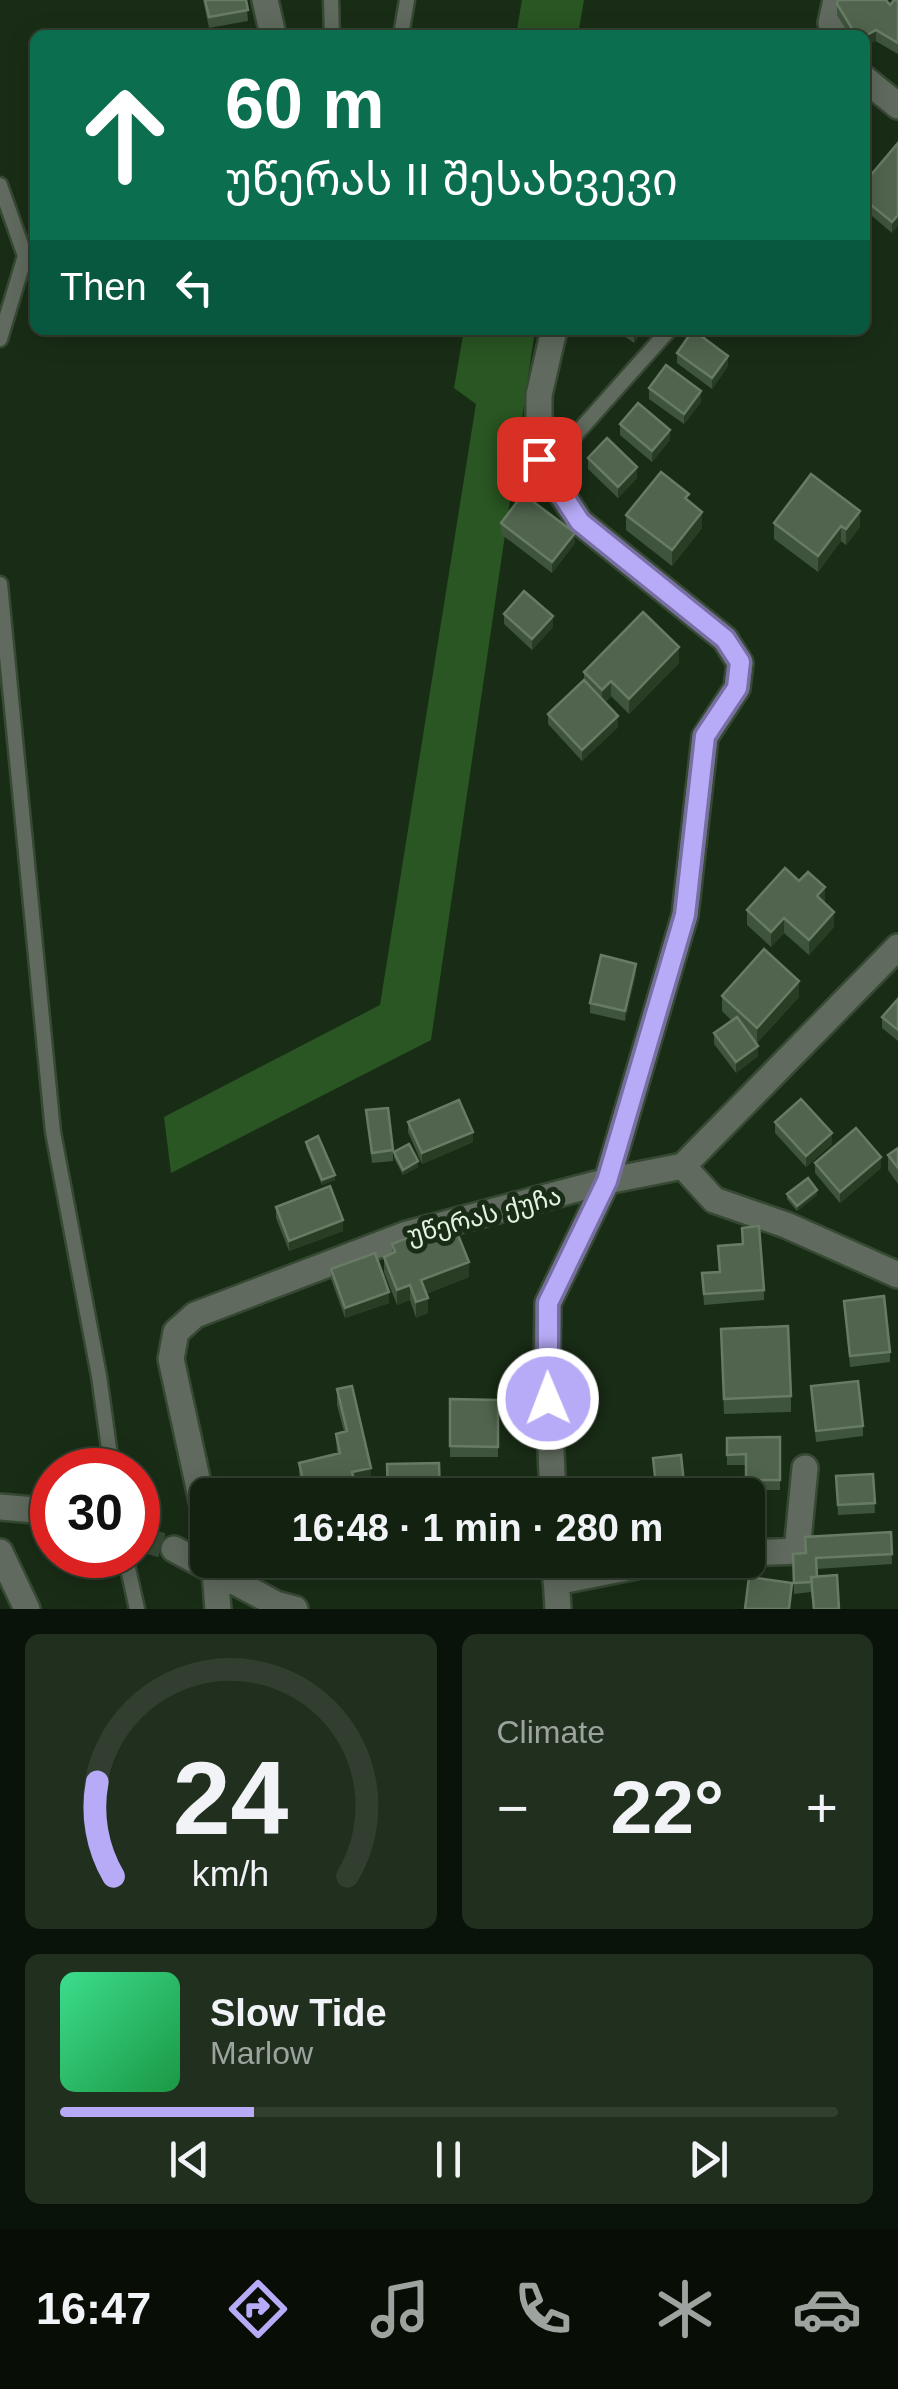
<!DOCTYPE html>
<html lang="en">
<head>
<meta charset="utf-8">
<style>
  body { margin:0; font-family:Arial,"Noto Sans Georgian",sans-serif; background:#202f1e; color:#f1f3f6; height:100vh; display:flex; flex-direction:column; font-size:38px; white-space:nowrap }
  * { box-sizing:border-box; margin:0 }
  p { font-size:32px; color:#9da49f }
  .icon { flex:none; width:55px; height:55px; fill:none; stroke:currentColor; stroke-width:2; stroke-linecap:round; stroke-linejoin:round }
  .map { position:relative; height:1609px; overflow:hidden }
  .side { display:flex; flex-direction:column; gap:25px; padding:25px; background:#0a1309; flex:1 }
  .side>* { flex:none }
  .guide { position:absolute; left:30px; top:30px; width:840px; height:305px; border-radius:15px; box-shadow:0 5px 25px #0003,0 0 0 2px #323f30; background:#0b6e4f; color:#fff; overflow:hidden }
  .speed { position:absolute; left:30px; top:1448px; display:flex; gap:20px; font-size:50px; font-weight:700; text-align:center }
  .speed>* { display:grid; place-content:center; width:130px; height:130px; border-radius:50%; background:#132210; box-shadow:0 5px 25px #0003,0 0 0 2px #323f30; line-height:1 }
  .speed .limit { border:15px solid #d22; background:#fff; color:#111 }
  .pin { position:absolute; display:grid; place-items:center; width:85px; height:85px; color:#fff; margin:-42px; border-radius:20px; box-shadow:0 5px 15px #0006 }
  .me { position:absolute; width:110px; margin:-55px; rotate:359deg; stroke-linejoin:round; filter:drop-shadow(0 0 8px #0008) }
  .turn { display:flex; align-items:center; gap:35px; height:210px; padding:0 30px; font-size:45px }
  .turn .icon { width:130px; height:130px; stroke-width:2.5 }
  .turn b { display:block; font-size:70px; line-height:85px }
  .then { display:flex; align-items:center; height:95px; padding:0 30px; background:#0003; gap:20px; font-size:38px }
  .big { font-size:75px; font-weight:700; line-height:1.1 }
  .side .tile { flex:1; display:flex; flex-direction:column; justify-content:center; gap:15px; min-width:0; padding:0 35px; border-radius:15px; background:#202f1e }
  .side .dial { align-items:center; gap:0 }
  .dial svg { height:260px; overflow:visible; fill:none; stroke:#323f30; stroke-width:7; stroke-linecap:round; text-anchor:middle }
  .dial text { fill:#f1f3f6; stroke:none }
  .song { display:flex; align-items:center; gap:30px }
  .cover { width:120px; height:120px; border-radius:15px; background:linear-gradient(135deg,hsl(150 70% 55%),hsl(140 70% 35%)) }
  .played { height:10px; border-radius:5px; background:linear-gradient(90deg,#b7abf7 25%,#323f30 25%) }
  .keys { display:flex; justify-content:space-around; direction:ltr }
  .heat { display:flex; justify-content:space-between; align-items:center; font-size:55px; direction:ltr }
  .side .tiles { flex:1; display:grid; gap:25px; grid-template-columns:1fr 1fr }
  .tile:last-child { grid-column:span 2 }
  .trip { position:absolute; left:190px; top:1478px; width:575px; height:100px; border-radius:15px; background:#132210; box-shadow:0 5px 25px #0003,0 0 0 2px #323f30; font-weight:700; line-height:100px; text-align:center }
  .menu { display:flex; height:160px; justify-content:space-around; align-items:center; background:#080e06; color:#9da49f }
  .menu .icon { width:70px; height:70px }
  .menu .selected { color:#b7abf7 }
  .menu b { font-size:45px; color:#f1f3f6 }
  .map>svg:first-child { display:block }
  .green { fill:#295622 }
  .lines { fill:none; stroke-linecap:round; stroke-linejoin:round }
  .minor-tunnel { stroke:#384b35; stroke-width:25; stroke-dasharray:25 12; stroke-linecap:butt }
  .service-casing { stroke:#364933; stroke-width:19 }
  .minor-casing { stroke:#364933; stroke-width:30 }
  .tertiary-casing { stroke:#364933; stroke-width:30 }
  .service { stroke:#606a5e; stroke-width:14 }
  .minor { stroke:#606a5e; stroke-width:25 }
  .tertiary { stroke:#606a5e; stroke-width:25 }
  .wall { fill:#3f543c }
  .shaded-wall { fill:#293d25 }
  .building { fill:#51654e; stroke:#687b65; stroke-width:2.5 }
  .route-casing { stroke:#776fa1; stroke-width:25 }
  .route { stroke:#b7abf7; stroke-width:18 }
  .labels { text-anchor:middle; stroke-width:10; stroke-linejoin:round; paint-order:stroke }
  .street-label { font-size:25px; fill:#e5f2e3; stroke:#192d16 }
</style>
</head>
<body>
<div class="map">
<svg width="898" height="1609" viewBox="0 0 898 1609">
  <rect width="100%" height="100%" fill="#192d16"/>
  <!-- green -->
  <path class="green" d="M522 0H584L578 35H516Z
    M464 330H535L431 1040 171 1173 164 1117 380 1005 476 404 454 388Z"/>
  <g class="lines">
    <!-- minor-tunnel -->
    <path class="minor-tunnel" d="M138 1538 174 1549"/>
    <defs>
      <path id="service" d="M331 0 332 35
        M401 35 407 0
        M0 185 25 256 0 339
        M545 469 668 331
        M0 584 53 1132 99 1376 112 1470
        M125 1555 137 1609"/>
      <path id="minor" d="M265 0 273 35
        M836 35 831 23 836 0
        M865 79 898 106
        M683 1166 714 1200 786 1225 898 1275
        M553 1495 547 1367 548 1303 607 1181 685 915 705 737 737 688 740 663 725 639 580 522 539 459V395L554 330
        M0 1507 46 1511
        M208 1529 171 1359 176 1332 195 1315 407 1234 607 1181 683 1166 898 947
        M174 1549 276 1604 295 1609
        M748 1553 797 1551 805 1468
        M214 1560 218 1609
        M555 1560 558 1609
        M556 1582 666 1560"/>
      <path id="tertiary" d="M0 1552 27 1609"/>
    </defs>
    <!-- service casing -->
    <use href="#service" class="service-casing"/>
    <!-- minor casing -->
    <use href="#minor" class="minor-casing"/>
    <!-- tertiary casing -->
    <use href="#tertiary" class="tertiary-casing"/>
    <!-- service -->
    <use href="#service" class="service"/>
    <!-- minor -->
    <use href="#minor" class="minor"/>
    <!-- tertiary -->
    <use href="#tertiary" class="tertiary"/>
  </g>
  <!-- wall -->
  <path class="wall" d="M203 0H246L248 21 209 28Z
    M898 0V54L865 35H849L837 15V4L890 5Z
    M898 143 892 233 865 210V182Z
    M616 330H643L634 343Z
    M677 353 728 366 712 389 677 363Z
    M649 388 701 402 684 424 649 399Z
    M620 424 670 440 652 462 620 435Z
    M588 458 637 478 618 498 588 469Z
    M689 501 702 528 672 566 626 530V515Z
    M501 523 575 543 552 573 501 534Z
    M774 523 860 527 846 545 841 541 818 572 774 539Z
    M504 614 553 627 532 650 504 624Z
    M679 663 629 714 611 696 605 702 618 727 582 761 548 724V714L584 680V672Z
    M825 902 834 927 809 955 784 933 771 947 747 925V910Z
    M636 974 625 1021 590 1013V1003Z
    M722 996 799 997 757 1043 758 1056 736 1073 714 1044V1033L731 1020 722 1011Z
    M898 999V1041L882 1028V1017Z
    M366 1110 393 1150V1161L372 1163Z
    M408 1122 473 1142 422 1164 408 1132Z
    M775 1122 832 1144 806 1167 775 1133Z
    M306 1142 335 1180 322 1185 306 1147Z
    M898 1148V1184L888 1170V1155Z
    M394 1152 418 1167 403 1175 394 1158Z
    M815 1163 881 1168 840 1203 815 1173Z
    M787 1194 817 1195 797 1211 787 1199Z
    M276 1207 343 1231 289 1251 276 1218Z
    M742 1228 764 1290V1300L704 1305 702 1273 719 1272 718 1246 742 1244Z
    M392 1244 469 1277 426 1294 428 1313 416 1318 410 1300 397 1305 384 1272V1257L392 1254Z
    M331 1269 389 1303 345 1318 331 1279Z
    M844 1301 890 1352V1362L850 1367Z
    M721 1344 791 1396V1412L724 1414Z
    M811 1386 863 1426V1436L816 1442Z
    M337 1389 371 1483 356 1487 358 1495H303L299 1478V1463L337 1454 336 1434 344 1432 337 1405Z
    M450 1399 498 1400V1457H450Z
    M780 1437V1490H746V1465H727V1438Z
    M873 1474 875 1513 838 1515 836 1476Z
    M891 1532 892 1564 817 1569V1577L839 1609H813L811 1592 794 1594 793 1565 806 1553 805 1537Z"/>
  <!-- shaded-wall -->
  <path class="shaded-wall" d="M876 30V41L865 46V36Z
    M898 215V226L892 233V222Z
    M635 330H643L634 343V332Z
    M728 356V366L712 389V378Z
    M701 391V402L684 424V414Z
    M670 430V440L652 462V451Z
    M637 467V478L618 498V487Z
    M860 511V527L846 545V529Z
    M702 512V528L672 566V550Z
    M841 526V541L818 572V556Z
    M575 533V543L552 573V562Z
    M553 616V627L532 650V639Z
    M679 647V663L629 714V699Z
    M611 681V696L602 705V690Z
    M618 716V727L582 761V750Z
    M825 887V902L817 912V896Z
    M834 912V927L809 955V940Z
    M784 918V933L771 947V932Z
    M636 964V974L625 1021V1011Z
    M799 981V997L757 1043V1028Z
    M758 1046V1056L736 1073V1062Z
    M473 1132V1142L422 1164V1153Z
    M832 1133V1144L806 1167V1156Z
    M881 1157V1168L840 1203V1192Z
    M418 1161V1167L403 1175V1170Z
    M335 1175V1180L322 1185V1180Z
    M817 1190V1195L797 1211V1206Z
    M343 1220V1231L289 1251V1241Z
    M469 1262V1277L421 1296V1280Z
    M410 1285V1300L397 1305V1290Z
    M389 1292V1303L345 1318V1308Z
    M428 1298V1313L416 1318V1302Z
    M371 1468V1483L352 1488V1472Z"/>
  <!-- building -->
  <path class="building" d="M205 0H246L248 10 209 17Z
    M838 0H886L890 5 894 0H898V43L876 30 865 36 856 35 837 4Z
    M898 143V215L892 222 865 200V182Z
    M693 330 728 356 712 378 677 353Z
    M666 365 701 391 684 414 649 388Z
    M638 403 670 430 652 451 620 424Z
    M607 438 637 467 618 487 588 458Z
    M661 472 689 494 685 498 702 512 672 550 626 515Z
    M811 474 860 511 846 529 841 526 818 556 774 523Z
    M523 494 575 533 552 562 501 523Z
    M524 591 553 616 532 639 504 614Z
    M643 612 679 647 629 699 611 681 602 690 584 672Z
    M584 680 618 716 582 750 548 714Z
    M785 868 799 881 808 872 825 887 817 896 834 912 809 940 784 918 771 932 747 910Z
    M764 949 799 981 757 1028 722 996Z
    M601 955 636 964 625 1011 590 1003Z
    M898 999V1030L882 1017Z
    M737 1017 758 1046 736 1062 714 1033Z
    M801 1099 832 1133 806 1156 775 1122Z
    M459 1100 473 1132 422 1153 408 1122Z
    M388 1108 393 1150 372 1153 366 1110Z
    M856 1128 881 1157 840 1192 815 1163Z
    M318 1136 335 1175 322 1180 306 1142Z
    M409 1144 418 1161 403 1170 394 1152Z
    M898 1148V1168L888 1155Z
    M808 1178 817 1190 797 1206 787 1194Z
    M330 1186 343 1220 289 1241 276 1207Z
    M452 1220 469 1262 421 1280 428 1298 416 1302 410 1285 397 1290 384 1257 395 1252 392 1244Z
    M759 1226 764 1290 704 1294 702 1273 720 1272 718 1246 743 1244 742 1228Z
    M375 1253 389 1292 345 1308 331 1269Z
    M884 1296 890 1352 850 1356 844 1301Z
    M788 1326 791 1396 724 1399 721 1329Z
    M858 1381 863 1426 816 1431 811 1386Z
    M352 1386 371 1468 352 1472 358 1495H307L299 1463 340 1453 336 1434 347 1431 337 1389Z
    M450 1399 498 1400V1447L450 1446Z
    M780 1437V1480H746V1454L727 1455V1438Z
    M681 1455 685 1493 657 1495 653 1458Z
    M439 1463 440 1495H388L387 1464Z
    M873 1474 875 1503 838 1505 836 1476Z
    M891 1532 892 1554 816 1558 817 1577H811L812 1582 794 1583 793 1554 806 1553 805 1537Z
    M837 1575 839 1609H814L811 1577Z
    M749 1577 792 1583 789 1609H745Z"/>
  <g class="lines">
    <defs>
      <path id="route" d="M539 459 580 522 725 639 740 662 737 688 705 736 685 915 607 1181 548 1303V1399"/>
    </defs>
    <!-- route casing -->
    <use href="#route" class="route-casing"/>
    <!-- route -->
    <use href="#route" class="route"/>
  </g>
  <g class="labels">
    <!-- street labels -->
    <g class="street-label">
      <text transform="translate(484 1215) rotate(-15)" y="9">უწერას ქუჩა</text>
    </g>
  </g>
</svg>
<div class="speed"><div class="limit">30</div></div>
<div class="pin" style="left:539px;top:459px;background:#d93025"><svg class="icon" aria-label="arrive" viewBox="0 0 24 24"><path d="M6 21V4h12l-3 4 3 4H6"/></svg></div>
<svg class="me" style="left:548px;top:1399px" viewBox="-20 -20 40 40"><circle r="17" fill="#b7abf7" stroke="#fff" stroke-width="3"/><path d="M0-11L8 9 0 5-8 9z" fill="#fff"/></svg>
<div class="trip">16:48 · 1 min · 280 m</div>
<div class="guide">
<div class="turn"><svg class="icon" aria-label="ahead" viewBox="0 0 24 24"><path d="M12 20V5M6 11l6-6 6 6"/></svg><div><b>60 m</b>უწერას II შესახვევი</div></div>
<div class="then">Then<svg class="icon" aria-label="left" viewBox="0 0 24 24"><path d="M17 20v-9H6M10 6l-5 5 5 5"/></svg></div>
</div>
</div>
<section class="side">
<div class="tiles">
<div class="tile dial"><svg viewBox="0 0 100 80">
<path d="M14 69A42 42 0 1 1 86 69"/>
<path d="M14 69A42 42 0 0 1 9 40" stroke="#b7abf7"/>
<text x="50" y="56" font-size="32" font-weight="700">24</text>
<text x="50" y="72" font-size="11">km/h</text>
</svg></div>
<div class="tile"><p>Climate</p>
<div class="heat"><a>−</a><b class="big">22°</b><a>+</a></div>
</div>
<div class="tile">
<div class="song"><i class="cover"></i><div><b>Slow Tide</b><p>Marlow</p></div></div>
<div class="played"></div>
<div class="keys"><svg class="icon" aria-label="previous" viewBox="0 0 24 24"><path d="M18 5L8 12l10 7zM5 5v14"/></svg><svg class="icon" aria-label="pause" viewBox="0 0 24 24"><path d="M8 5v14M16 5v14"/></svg><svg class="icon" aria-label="next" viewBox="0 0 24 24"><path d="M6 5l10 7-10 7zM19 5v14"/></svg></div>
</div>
</div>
</section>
<nav class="menu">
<b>16:47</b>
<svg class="icon selected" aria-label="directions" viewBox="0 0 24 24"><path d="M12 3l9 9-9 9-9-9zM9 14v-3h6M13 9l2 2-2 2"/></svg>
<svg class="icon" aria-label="music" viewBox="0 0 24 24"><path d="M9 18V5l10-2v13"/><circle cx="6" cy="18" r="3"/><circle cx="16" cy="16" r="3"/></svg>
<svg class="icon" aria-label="phone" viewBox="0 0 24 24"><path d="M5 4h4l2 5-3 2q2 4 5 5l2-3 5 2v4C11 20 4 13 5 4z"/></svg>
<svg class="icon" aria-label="climate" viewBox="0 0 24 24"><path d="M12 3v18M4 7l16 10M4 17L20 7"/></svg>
<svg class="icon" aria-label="car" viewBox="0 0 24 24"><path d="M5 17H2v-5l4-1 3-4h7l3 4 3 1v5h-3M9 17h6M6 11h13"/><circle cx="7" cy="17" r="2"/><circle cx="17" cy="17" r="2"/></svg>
</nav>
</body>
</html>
